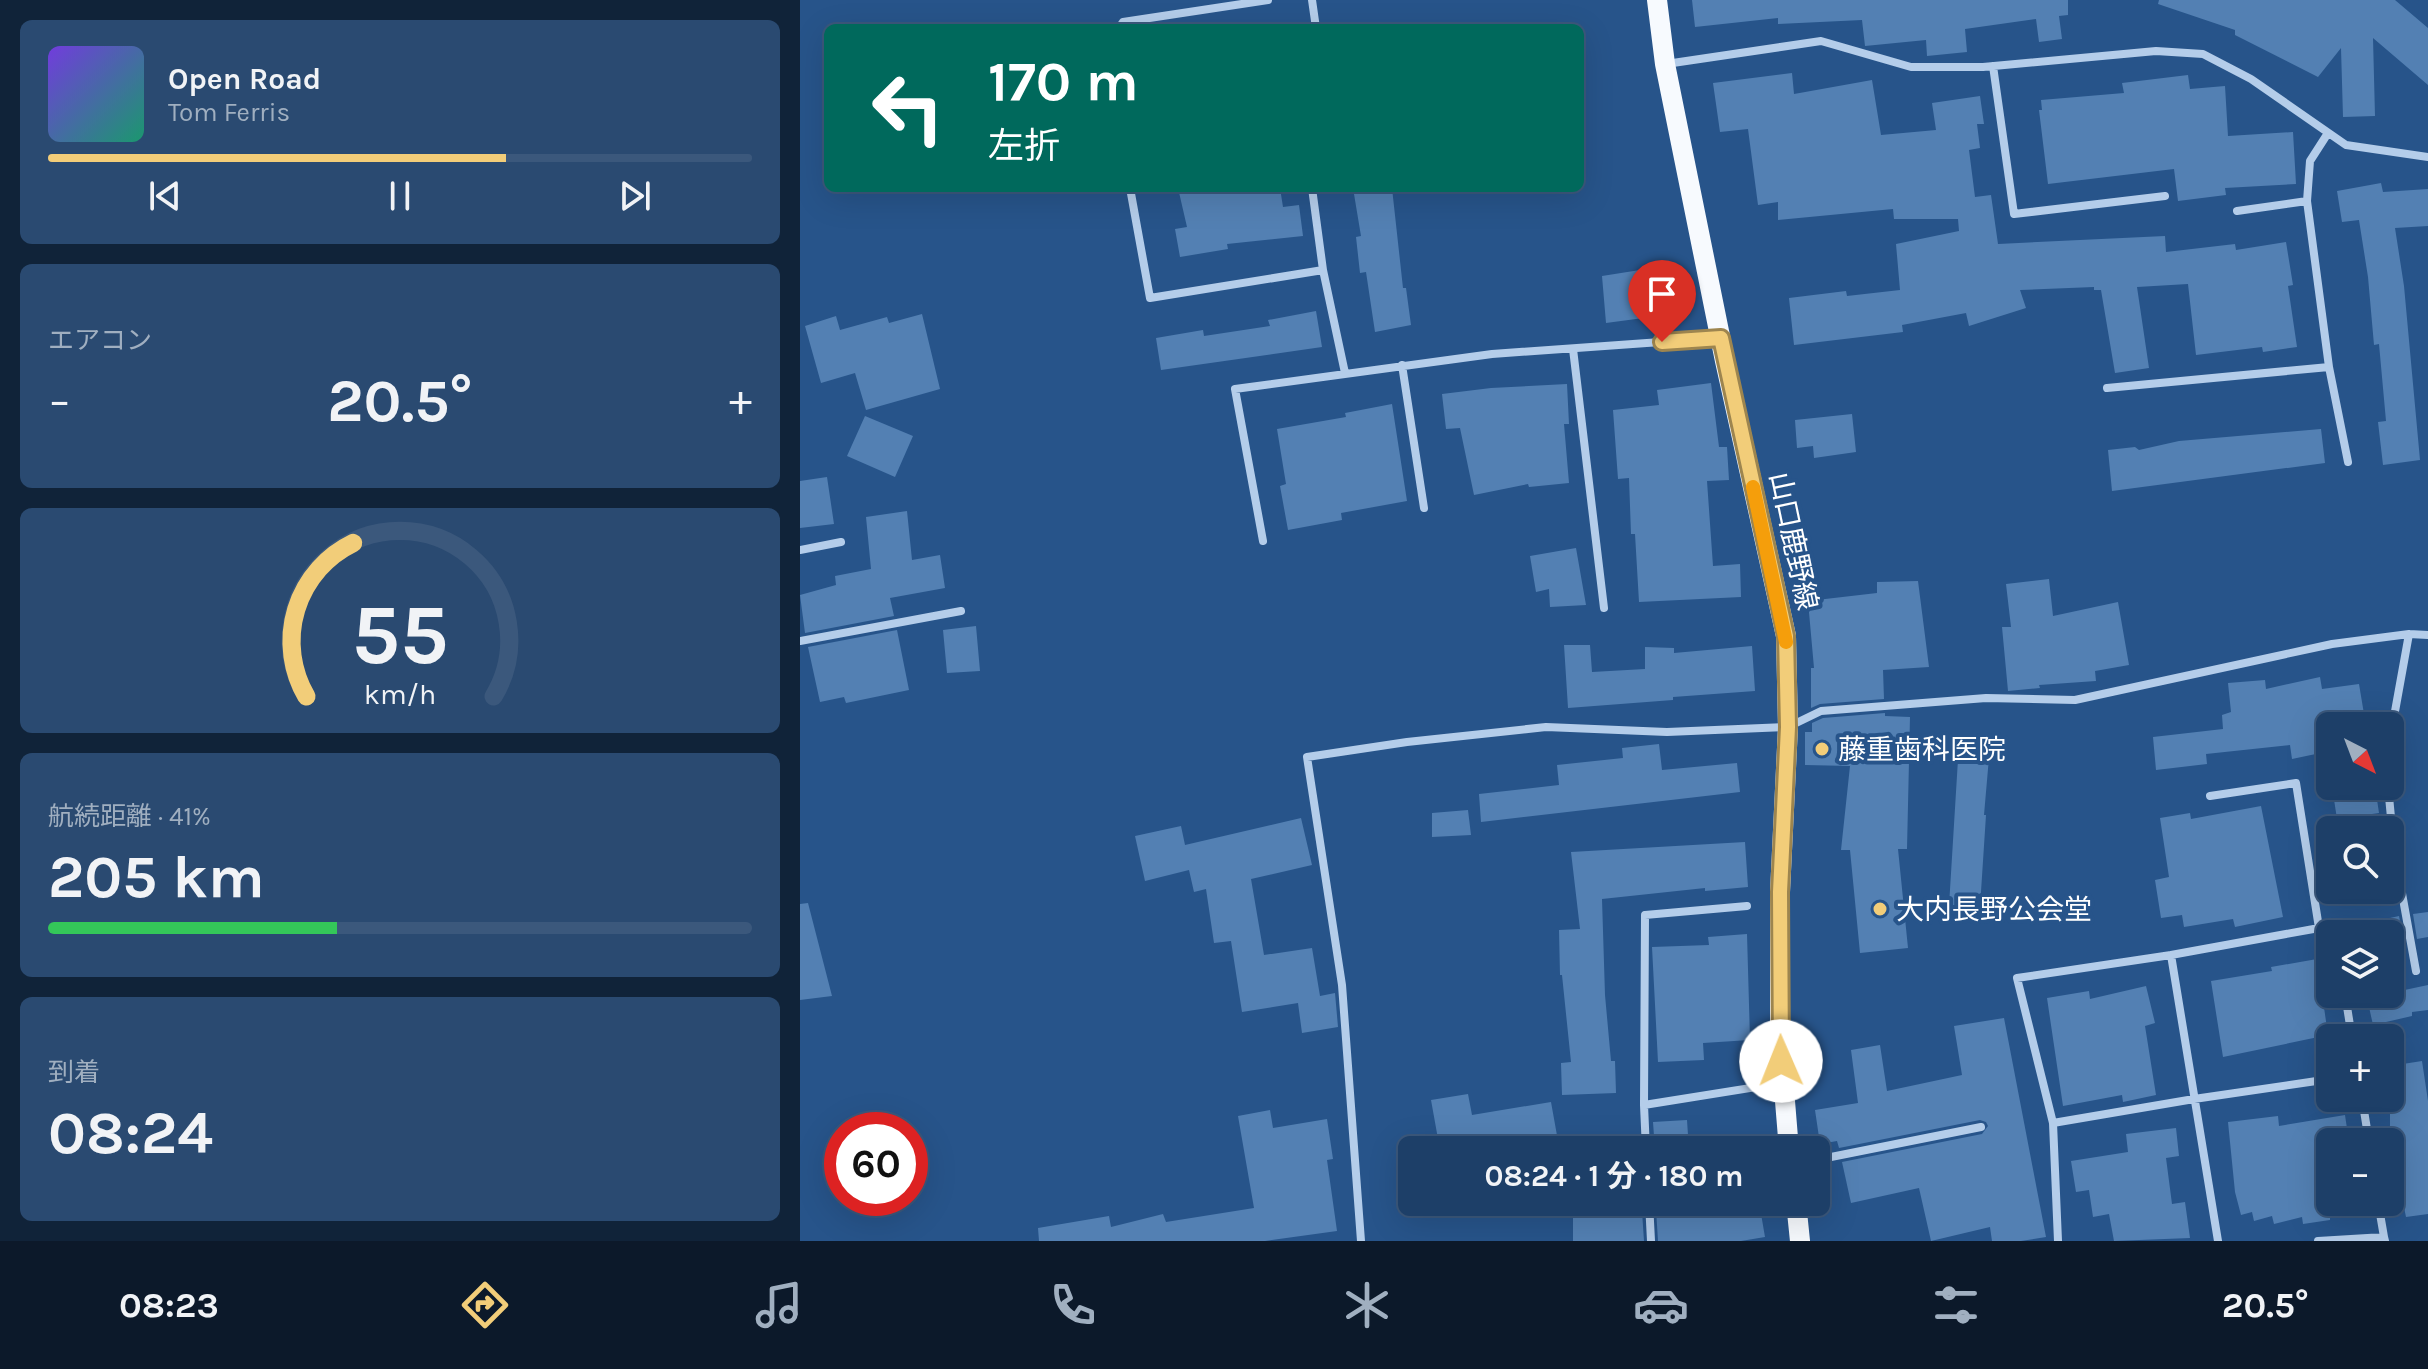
<!DOCTYPE html>
<html lang="ja">
<head>
<meta charset="utf-8">
<style>
  body { margin:0; font-family:Karla,"Noto Sans JP",sans-serif; background:#2a4a71; color:#f1f3f6; height:100vh; display:flex; flex-direction:column; font-size:30px; white-space:nowrap }
  * { box-sizing:border-box; margin:0 }
  p { font-size:26px; color:#a0afc0 }
  .icon { flex:none; width:44px; height:44px; fill:none; stroke:currentColor; stroke-width:2; stroke-linecap:round; stroke-linejoin:round }
  .map { position:relative; flex:1; overflow:hidden }
  .sheet { display:flex; flex-direction:column; gap:20px; padding:20px; background:#102339; width:800px }
  .sheet>* { flex:none }
  .top-card { position:absolute; left:24px; top:24px; width:760px; height:168px; border-radius:12px; box-shadow:0 8px 32px #0002,0 0 0 2px #3b587c; background:#00695c; color:#fff; overflow:hidden }
  .needle { width:52px; rotate:138deg }
  .buttons { position:absolute; left:1516px; top:712px; display:grid; gap:16px }
  .buttons a { display:grid; place-items:center; width:88px; height:88px; border-radius:12px; background:#1d3f68; box-shadow:0 8px 32px #0002,0 0 0 2px #3b587c; font-size:40px }
  .speed { position:absolute; left:24px; top:1112px; display:flex; gap:16px; font-size:40px; font-weight:700; text-align:center }
  .speed>* { display:grid; place-content:center; width:104px; height:104px; border-radius:50%; background:#1d3f68; box-shadow:0 8px 32px #0002,0 0 0 2px #3b587c; line-height:1 }
  .speed .limit { border:12px solid #d22; background:#fff; color:#111 }
  .pin { position:absolute; display:grid; place-items:center; width:68px; height:68px; color:#fff; margin:-82px -34px; border-radius:50% 50% 50% 0; rotate:-45deg; box-shadow:0 0 8px #0007 }
  .pin .icon { rotate:45deg }
  .me { position:absolute; width:88px; margin:-44px; rotate:359deg; stroke-linejoin:round; filter:drop-shadow(0 0 6px #0008) }
  .turn { display:flex; align-items:center; gap:28px; height:168px; padding:0 32px; font-size:36px }
  .turn .icon { width:104px; height:104px; stroke-width:2.5 }
  .turn b { display:block; font-size:56px; line-height:68px }
  .big { font-size:60px; font-weight:700; line-height:1.1 }
  .sheet .tile { flex:1; display:flex; flex-direction:column; justify-content:center; gap:12px; min-width:0; padding:0 28px; border-radius:12px; background:#2a4a71 }
  .sheet .dial { align-items:center; gap:0 }
  .dial svg { height:208px; overflow:visible; fill:none; stroke:#3b587c; stroke-width:7; stroke-linecap:round; text-anchor:middle }
  .dial text { fill:#f1f3f6; stroke:none }
  .song { display:flex; align-items:center; gap:24px }
  .cover { width:96px; height:96px; border-radius:12px; background:linear-gradient(135deg,hsl(260 70% 55%),hsl(160 70% 35%)) }
  .played { height:8px; border-radius:4px; background:linear-gradient(90deg,#f2cd79 65%,#3b587c 65%) }
  .keys { display:flex; justify-content:space-around; direction:ltr }
  .heat { display:flex; justify-content:space-between; align-items:center; font-size:44px; direction:ltr }
  .charge { height:12px; border-radius:6px; background:linear-gradient(90deg,#34c759 41%,#3b587c 0) }
  .trip { position:absolute; left:598px; top:1136px; width:432px; height:80px; border-radius:12px; background:#1d3f68; box-shadow:0 8px 32px #0002,0 0 0 2px #3b587c; font-weight:700; line-height:80px; text-align:center }
  .dock { display:flex; height:128px; justify-content:space-around; align-items:center; background:#0c192a; color:#a0afc0 }
  .dock .icon { width:56px; height:56px }
  .dock .current { color:#f2cd79 }
  .dock b { font-size:36px; color:#f1f3f6 }
  main { display:flex; flex:1; min-height:0 }
  .map>svg:first-child { display:block }
  .building { fill:#5380b3 }
  .lines { fill:none; stroke-linecap:round; stroke-linejoin:round }
  .minor { stroke:#b4cdea; stroke-width:8 }
  .primary { stroke:#f7fafe; stroke-width:20 }
  .route-casing { stroke:#9d854f; stroke-width:20 }
  .route { stroke:#f2cd79; stroke-width:14 }
  .slow { stroke:#f59e0b; stroke-width:14 }
  .poi-dot { fill:#f2cd79; stroke:#27548a; stroke-width:3 }
  .labels { text-anchor:middle; stroke-width:8; stroke-linejoin:round; paint-order:stroke }
  .street-label { font-size:28px; fill:#fff; stroke:#27548a }
  .poi-label { font-size:28px; fill:#fff; stroke:#27548a; text-anchor:start }
</style>
</head>
<body>
<main>
<section class="sheet">
<div class="tile">
<div class="song"><i class="cover"></i><div><b>Open Road</b><p>Tom Ferris</p></div></div>
<div class="played"></div>
<div class="keys"><svg class="icon" aria-label="previous" viewBox="0 0 24 24"><path d="M18 5L8 12l10 7zM5 5v14"/></svg><svg class="icon" aria-label="pause" viewBox="0 0 24 24"><path d="M8 5v14M16 5v14"/></svg><svg class="icon" aria-label="next" viewBox="0 0 24 24"><path d="M6 5l10 7-10 7zM19 5v14"/></svg></div>
</div>
<div class="tile"><p>エアコン</p>
<div class="heat"><a>−</a><b class="big">20.5°</b><a>+</a></div>
</div>
<div class="tile dial"><svg viewBox="0 0 100 80">
<path d="M14 69A42 42 0 1 1 86 69"/>
<path d="M14 69A42 42 0 0 1 32 10" stroke="#f2cd79"/>
<text x="50" y="56" font-size="32" font-weight="700">55</text>
<text x="50" y="72" font-size="11">km/h</text>
</svg></div>
<div class="tile"><p>航続距離 · 41%</p><b class="big">205 km</b><div class="charge"></div></div>
<div class="tile"><p>到着</p><b class="big">08:24</b></div>
</section>
<div class="map">
<svg width="1628" height="1241" viewBox="0 0 1628 1241">
  <rect width="100%" height="100%" fill="#27548a"/>
  <!-- building -->
  <path class="building" d="M892 0H1268V15L1259 16 1262 39 1239 42 1236 19 1165 29 1167 52 1127 56 1126 40 1065 46 1062 20 978 24V18L895 27Z
    M1359 0H1595L1628 28V85L1573 38 1575 116 1543 117 1541 48 1518 77 1435 35V30L1358 4Z
    M992 73 994 94 1072 80 1081 135 1136 130 1132 103 1180 96 1184 124H1177L1180 148 1169 150 1175 197 1191 195 1198 244 1365 236 1366 252 1435 244 1436 250 1486 242 1493 285 1488 286 1497 347 1463 352 1462 347 1396 355 1388 284 1337 287 1349 368 1315 373 1301 290H1294V287L1220 290 1226 308 1169 326 1166 313 1102 325 1103 332 994 345 989 298 1046 291 1047 296 1100 290 1096 244 1159 231 1158 219H1094L1093 209 978 220V202L958 205 948 129 920 132 913 83Z
    M1388 75 1390 89 1425 86 1428 136 1493 132 1496 184 1425 188 1426 195 1378 201 1374 169 1248 184 1239 110H1242L1241 100 1324 93 1322 83Z
    M1581 183 1583 192 1628 189V226L1595 228 1604 286 1620 460 1583 465 1578 422 1586 421 1579 344 1574 345 1568 277 1559 220 1542 222 1537 191Z
    M378 188H480L483 207 499 205 503 236 427 244 428 249 380 257 375 229 387 227Z
    M553 188H592L603 288H606L611 325 575 332 566 272 560 273 556 237 561 236Z
    M859 267 866 315 806 323 802 276Z
    M516 311 522 347 361 370 356 338 403 330 404 336 470 326 468 320Z
    M122 314 140 389 66 410 55 373 21 383 5 326 36 316 40 330 87 317 89 323Z
    M911 383 919 447H927L929 480 907 481 913 566 940 564 941 597 839 602 835 534H831L829 478 818 479 813 410 859 405 857 390Z
    M767 384 769 424H764L769 483 729 487 728 484 674 495 660 428 646 429 642 394 691 388Z
    M592 404 607 501 541 513 542 520 488 530 480 486 486 484 477 429 546 417 545 413Z
    M1052 414 1056 452 1014 458 1013 446 997 448 995 420Z
    M65 416 113 436 95 477 47 456Z
    M1521 429 1525 463 1312 491 1308 450 1335 447 1339 450 1379 441Z
    M27 477 34 524 0 528V481Z
    M107 511 112 560 140 555 145 588 90 598 94 616 5 633 0 595 36 585 35 576 71 569 66 517Z
    M776 548 786 605 750 607 749 589 736 592 730 556Z
    M1249 579 1253 616 1318 602 1329 665 1295 671 1296 681 1239 685 1240 688 1208 691 1202 627H1211L1206 584Z
    M1118 581 1129 667 1083 670 1084 699 1020 704 1011 708V668H1014L1008 601 1077 593V582Z
    M176 626 180 671 147 673 143 630Z
    M97 630 109 690 46 703 44 697 20 702 8 647Z
    M764 645H790L792 672 845 669V647L874 648V653L952 646 955 691 873 697V700L768 708Z
    M1520 677 1522 689 1559 684 1566 726H1530V751L1492 759 1490 745 1406 754 1407 764 1356 770 1353 737 1423 729 1422 715 1431 712 1428 683 1465 680 1466 689Z
    M1085 713V716L1110 717 1107 849H1098L1108 948 1060 953 1050 850H1041L1050 766 1005 765V732H1012V723L1023 718Z
    M1159 743 1190 746 1184 815H1186L1180 907 1149 906Z
    M859 744 862 770 937 763 940 792 681 822 679 794 759 785 757 765 823 758 822 748Z
    M1575 786 1579 813 1537 819 1533 793Z
    M1461 806 1483 917 1435 927 1433 919 1384 927 1382 915 1361 918 1355 880 1369 877 1360 818 1390 813 1391 819Z
    M668 810 671 835 632 837V813Z
    M501 818 512 865 451 879 464 955 512 948 520 996 535 993 538 1027 502 1033 498 1003 442 1012 431 941 414 943 406 889 394 892 389 870 345 881 335 836 381 826 385 845Z
    M945 842 948 887 905 891V888L802 899 805 995 811 1061H815L816 1093 762 1095 761 1063 771 1062 762 975H760L759 930 780 929 771 852Z
    M8 903 32 996 0 1000V904Z
    M1628 912V937L1617 939 1613 914Z
    M1599 916 1604 941 1590 944V918Z
    M947 934 950 1040 903 1043 904 1060 858 1062 852 947 909 945 908 937Z
    M1517 959 1528 1035 1423 1057 1411 981 1472 971 1471 967Z
    M1628 985V1010L1612 1012V1016L1573 1025 1567 998Z
    M1346 986 1355 1023 1345 1026 1356 1095 1323 1102 1322 1095 1263 1106 1247 998 1289 991 1290 999Z
    M1204 1018 1246 1237 1221 1241H1192L1190 1227 1131 1241 1119 1188 1051 1203 1042 1162 1182 1134 1188 1126 1186 1122 1180 1120 1039 1148 1037 1141 1020 1144 1015 1110 1058 1103 1051 1050 1080 1045 1087 1091 1162 1075 1154 1026Z
    M1622 1061 1628 1101V1214L1606 1217 1595 1163 1590 1164V1066Z
    M668 1094 672 1115 751 1102 758 1141 723 1147 724 1150H640L631 1100Z
    M470 1110 473 1128 527 1119 533 1159 527 1160 537 1231 465 1241H239L238 1228 309 1216 311 1227 363 1214 366 1222 454 1208 438 1116Z
    M1545 1115 1549 1142H1530V1220L1503 1224 1502 1217 1474 1224 1472 1216 1454 1221 1452 1212 1441 1215 1435 1192 1428 1122 1478 1116 1479 1126Z
    M887 1120 889 1150H855L853 1122Z
    M1376 1128 1379 1156 1366 1158 1372 1204 1385 1202 1390 1238 1314 1241 1309 1214 1293 1217 1289 1190 1276 1192 1271 1161 1328 1152 1326 1134Z
    M773 1202H815V1214L842 1211 844 1241H773Z
    M909 1202H959L965 1237 941 1241H858L856 1209Z"/>
  <g class="lines">
    <!-- minor -->
    <path class="minor" d="M512 0 516 28
      M319 28 323 22 468 0
      M866 64 1021 41 1111 67H1183L1356 51 1403 54 1451 79 1546 145 1628 157
      M1193 66 1214 214 1365 196
      M1528 133 1510 161 1507 201 1529 367 1548 462
      M330 188 350 298 523 270
      M512 188 523 270 545 373
      M1437 211 1507 201
      M773 349 804 608
      M602 365 624 508
      M1307 388 1529 367
      M463 541 435 389 692 354 917 338
      M0 550 41 542
      M0 641 161 611
      M1590 739 1609 634
      M1588 786 1594 849 1616 971
      M1410 796 1496 783 1519 928
      M1371 955 1217 978 1253 1123 1394 1099 1530 1079
      M1545 994 1552 1038
      M1562 1098 1569 1142
      M844 1105 845 915 947 906
      M1253 1123 1258 1241
      M846 1150 844 1105 982 1083
      M1016 1160 1181 1127
      M849 1202 851 1241
      M1578 1202 1584 1237
      M561 1241 542 985 507 757 607 742 746 727 867 732 988 727 1021 711 1186 698 1275 700 1532 644 1609 634 1628 635
      M1418 1241 1371 955 1519 928 1530 945
      M1518 1241 1584 1237 1585 1241"/>
    <!-- primary -->
    <path class="primary" d="M857 0 865 64 925 361 986 636 988 727 980 892V1040L989 1150
      M996 1202 1000 1241"/>
  </g>
  <g class="lines">
    <defs>
      <path id="route" d="M862 342 921 338 986 636 988 727 980 892 981 1061"/>
    </defs>
    <!-- route casing -->
    <use href="#route" class="route-casing"/>
    <!-- route -->
    <use href="#route" class="route"/>
    <!-- slow -->
    <path class="slow" d="M953 487 986 642"/>
  </g>
  <!-- markers -->
  <g class="poi-dot">
    <circle cx="1022" cy="749" r="8"/>
    <circle cx="1080" cy="909" r="8"/>
  </g>
  <g class="labels">
    <!-- street labels -->
    <g class="street-label">
      <text transform="translate(994 541) rotate(78)" y="10">山口鹿野線</text>
    </g>
    <!-- poi labels -->
    <g class="poi-label">
      <text x="1038" y="759">藤重歯科医院</text>
      <text x="1096" y="919">大内長野公会堂</text>
    </g>
  </g>
</svg>
<div class="buttons">
<a><svg class="needle" viewBox="-14 -14 28 28"><path d="M0-13l5 13h-10z" fill="#e53935"/><path d="M0 13l5-13h-10z" fill="#a0afc0"/></svg></a>
<a><svg class="icon" aria-label="search" viewBox="0 0 24 24"><circle cx="10" cy="10" r="6"/><path d="M15 15l6 6"/></svg></a>
<a><svg class="icon" aria-label="layers" viewBox="0 0 24 24"><path d="M12 4l9 5-9 5-9-5zM3 14l9 5 9-5"/></svg></a>
<a>+</a>
<a>−</a>
</div>
<div class="speed"><div class="limit">60</div></div>
<div class="pin" style="left:862px;top:342px;background:#d93025"><svg class="icon" aria-label="arrive" viewBox="0 0 24 24"><path d="M6 21V4h12l-3 4 3 4H6"/></svg></div>
<svg class="me" style="left:981px;top:1061px" viewBox="-20 -20 40 40"><circle r="19" fill="#fff"/><path d="M0-13L10 11 0 6-10 11z" fill="#f2cd79"/></svg>
<div class="trip">08:24 · 1 分 · 180 m</div>
<div class="top-card">
<div class="turn"><svg class="icon" aria-label="left" viewBox="0 0 24 24"><path d="M17 20v-9H6M10 6l-5 5 5 5"/></svg><div><b>170 m</b>左折</div></div>
</div>
</div>
</main>
<nav class="dock">
<b>08:23</b>
<svg class="icon current" aria-label="directions" viewBox="0 0 24 24"><path d="M12 3l9 9-9 9-9-9zM9 14v-3h6M13 9l2 2-2 2"/></svg>
<svg class="icon" aria-label="music" viewBox="0 0 24 24"><path d="M9 18V5l10-2v13"/><circle cx="6" cy="18" r="3"/><circle cx="16" cy="16" r="3"/></svg>
<svg class="icon" aria-label="phone" viewBox="0 0 24 24"><path d="M5 4h4l2 5-3 2q2 4 5 5l2-3 5 2v4C11 20 4 13 5 4z"/></svg>
<svg class="icon" aria-label="climate" viewBox="0 0 24 24"><path d="M12 3v18M4 7l16 10M4 17L20 7"/></svg>
<svg class="icon" aria-label="car" viewBox="0 0 24 24"><path d="M5 17H2v-5l4-1 3-4h7l3 4 3 1v5h-3M9 17h6M6 11h13"/><circle cx="7" cy="17" r="2"/><circle cx="17" cy="17" r="2"/></svg>
<svg class="icon" aria-label="filters" viewBox="0 0 24 24"><path d="M4 7h16M4 17h16"/><circle cx="9" cy="7" r="2"/><circle cx="15" cy="17" r="2"/></svg>
<b>20.5°</b>
</nav>
</body>
</html>
